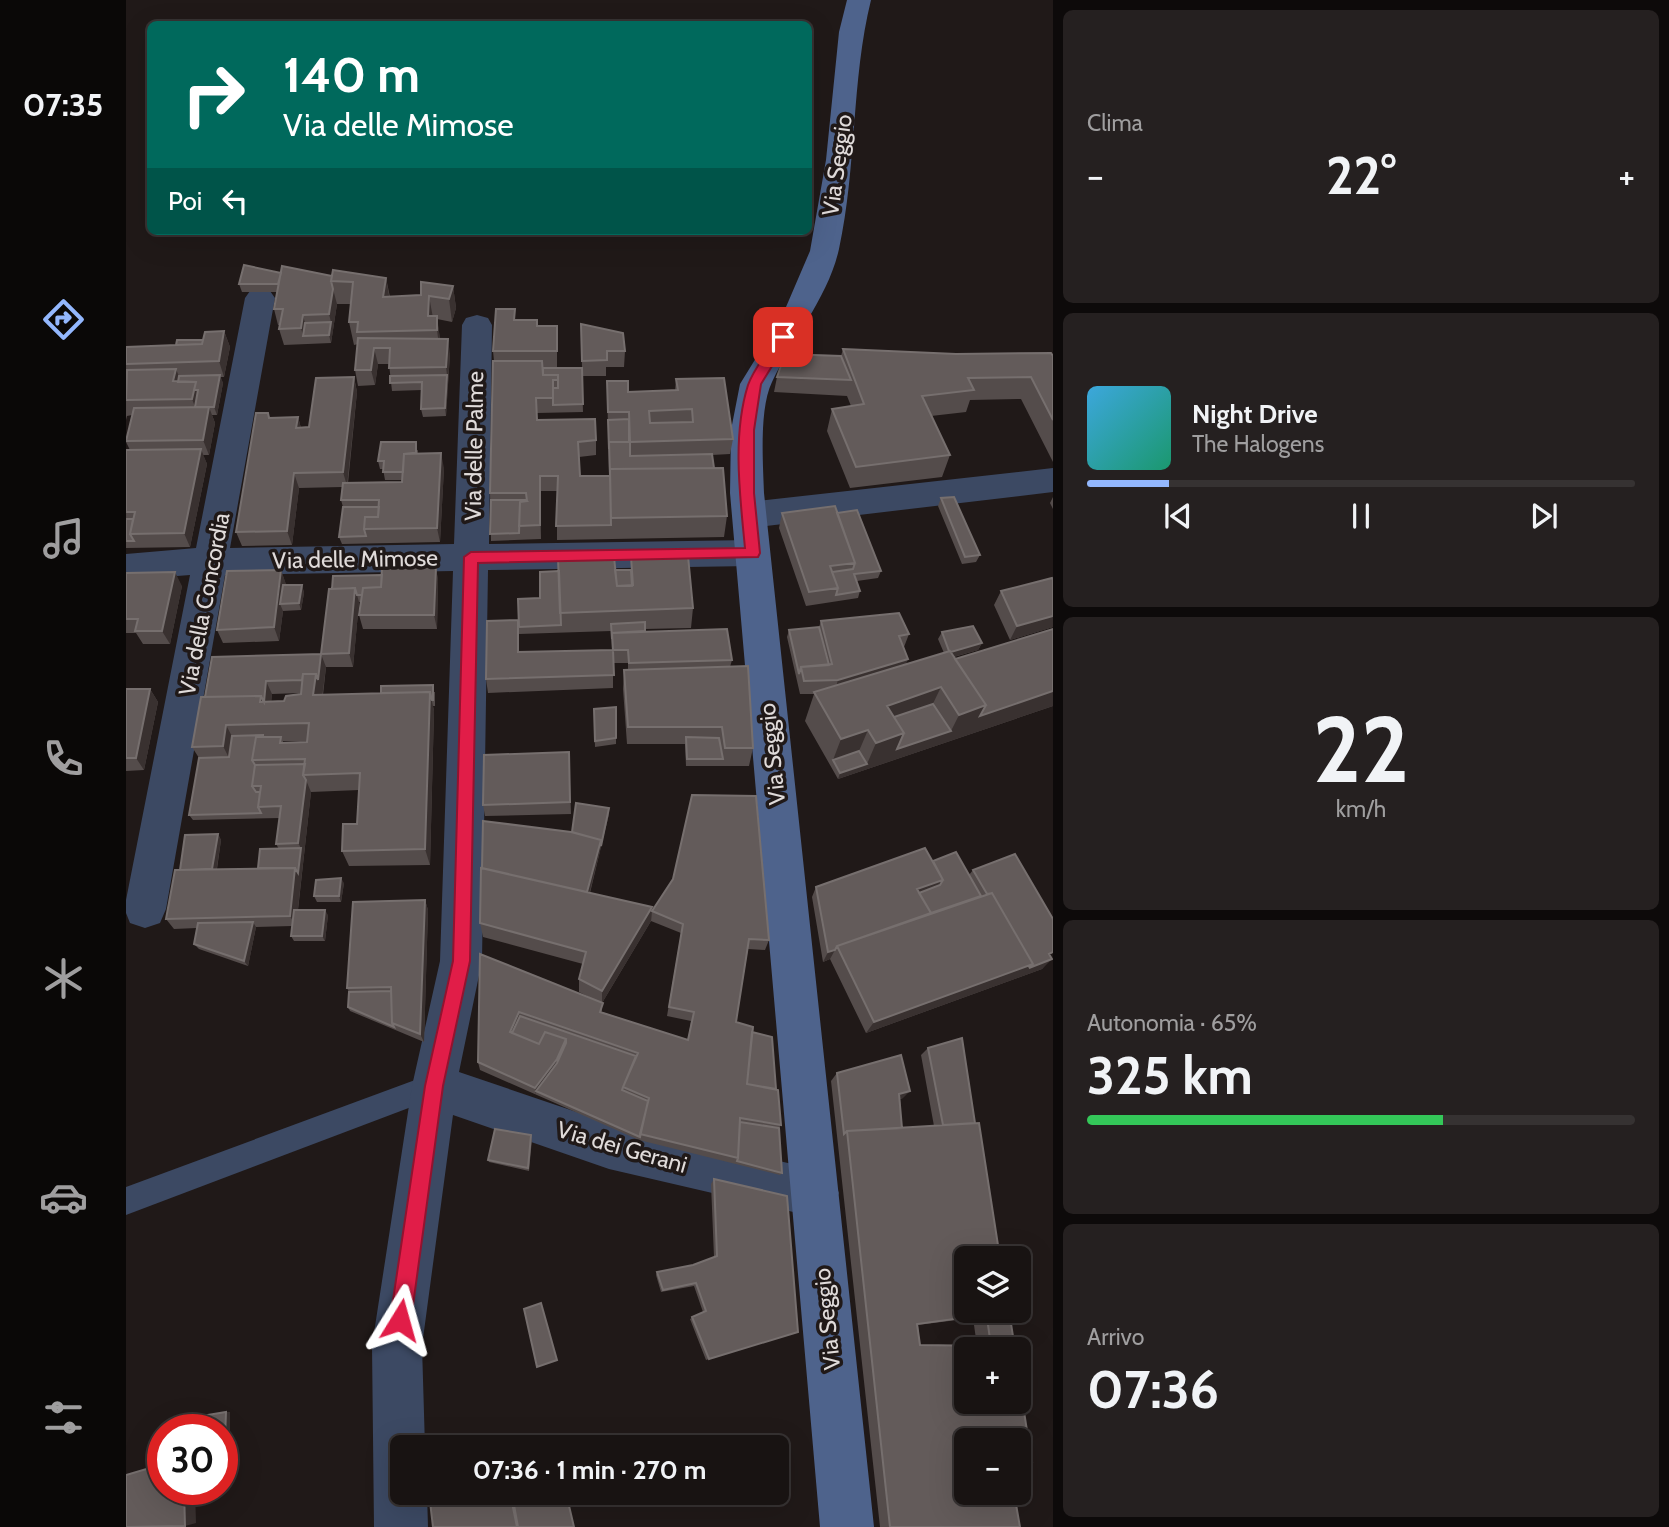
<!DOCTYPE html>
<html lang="it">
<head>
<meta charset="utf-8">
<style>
  body { margin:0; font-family:Cabin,sans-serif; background:#252020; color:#f1f3f6; height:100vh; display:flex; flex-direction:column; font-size:26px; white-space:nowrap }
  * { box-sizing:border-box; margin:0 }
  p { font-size:23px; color:#9f9e9f }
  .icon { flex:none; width:38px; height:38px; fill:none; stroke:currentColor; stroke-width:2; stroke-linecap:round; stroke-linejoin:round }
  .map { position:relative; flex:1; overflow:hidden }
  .side { display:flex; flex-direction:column; gap:10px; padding:10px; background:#0d0a0a; width:616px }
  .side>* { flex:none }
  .banner { position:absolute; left:21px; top:21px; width:665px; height:214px; border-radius:10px; box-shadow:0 7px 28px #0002,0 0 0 2px #363232; background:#00695c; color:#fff; overflow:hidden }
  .tools { position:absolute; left:828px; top:1246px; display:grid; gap:14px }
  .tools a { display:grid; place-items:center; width:77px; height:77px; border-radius:10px; background:#181312; box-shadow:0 7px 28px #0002,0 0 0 2px #363232; font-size:35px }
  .speed { position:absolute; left:21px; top:1414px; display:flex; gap:14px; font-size:35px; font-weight:700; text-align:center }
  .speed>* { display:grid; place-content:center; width:91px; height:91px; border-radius:50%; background:#181312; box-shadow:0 7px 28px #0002,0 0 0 2px #363232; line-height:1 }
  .speed .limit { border:10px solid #d22; background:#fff; color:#111 }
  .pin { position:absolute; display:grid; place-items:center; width:60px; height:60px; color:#fff; margin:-30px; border-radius:14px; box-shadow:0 4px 10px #0006 }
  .me { position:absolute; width:77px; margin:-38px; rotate:8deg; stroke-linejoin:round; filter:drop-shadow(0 0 5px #0008) }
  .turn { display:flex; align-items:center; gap:24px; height:147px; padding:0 21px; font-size:32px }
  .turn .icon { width:91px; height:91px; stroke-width:2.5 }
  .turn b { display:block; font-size:49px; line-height:60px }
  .then { display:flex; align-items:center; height:66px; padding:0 21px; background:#0003; gap:14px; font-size:26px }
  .big { font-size:52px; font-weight:800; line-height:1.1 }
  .side .card { flex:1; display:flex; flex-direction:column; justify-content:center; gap:10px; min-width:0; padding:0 24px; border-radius:10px; background:#252020 }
  .side .dial { align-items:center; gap:0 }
  .dial b { font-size:91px; line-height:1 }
  .song { display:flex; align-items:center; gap:21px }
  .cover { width:84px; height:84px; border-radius:10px; background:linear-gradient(135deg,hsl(200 70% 55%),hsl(160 70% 35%)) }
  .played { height:7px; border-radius:4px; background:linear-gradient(90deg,#93b7fd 15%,#363232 15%) }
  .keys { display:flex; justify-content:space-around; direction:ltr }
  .heat { display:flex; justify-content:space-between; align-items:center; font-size:38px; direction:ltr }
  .charge { height:10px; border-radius:5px; background:linear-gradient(90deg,#34c759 65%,#363232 0) }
  .trip { position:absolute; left:264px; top:1435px; width:399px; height:70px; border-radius:10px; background:#181312; box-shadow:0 7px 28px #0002,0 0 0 2px #363232; font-weight:800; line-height:70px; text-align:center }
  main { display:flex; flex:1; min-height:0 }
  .menu { display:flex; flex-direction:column; width:126px; justify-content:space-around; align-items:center; background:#0a0807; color:#9f9e9f }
  .menu .icon { width:49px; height:49px }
  .menu .current { color:#93b7fd }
  .menu b { font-size:32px; color:#f1f3f6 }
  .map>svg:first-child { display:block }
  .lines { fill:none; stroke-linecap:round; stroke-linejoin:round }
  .lane { fill:#3c4963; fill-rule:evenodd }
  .street { fill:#3c4963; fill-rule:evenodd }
  .secondary { fill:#4e638c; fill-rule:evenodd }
  .wall { fill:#544c4b; fill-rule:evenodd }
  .shaded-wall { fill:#393130 }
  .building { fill:#635b5a; stroke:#766f6e; stroke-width:2; fill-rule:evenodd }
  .route { fill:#e11d48; stroke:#92132f; stroke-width:2 }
  .labels { text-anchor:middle; stroke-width:7; stroke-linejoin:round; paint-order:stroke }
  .street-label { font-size:23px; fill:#e0dbda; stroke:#201918 }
</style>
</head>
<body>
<main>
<nav class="menu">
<b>07:35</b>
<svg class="icon current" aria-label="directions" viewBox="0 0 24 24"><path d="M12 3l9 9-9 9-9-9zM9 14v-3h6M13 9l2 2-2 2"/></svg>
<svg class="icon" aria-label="music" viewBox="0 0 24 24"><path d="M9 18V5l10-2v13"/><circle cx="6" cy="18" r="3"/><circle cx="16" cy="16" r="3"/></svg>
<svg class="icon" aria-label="phone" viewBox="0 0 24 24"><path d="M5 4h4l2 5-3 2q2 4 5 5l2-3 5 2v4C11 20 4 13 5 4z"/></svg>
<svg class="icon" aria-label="climate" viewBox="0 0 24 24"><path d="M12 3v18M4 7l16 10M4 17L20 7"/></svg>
<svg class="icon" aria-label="car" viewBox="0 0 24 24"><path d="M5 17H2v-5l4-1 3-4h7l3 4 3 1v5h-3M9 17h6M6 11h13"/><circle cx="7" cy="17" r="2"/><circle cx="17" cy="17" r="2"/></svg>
<svg class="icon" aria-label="filters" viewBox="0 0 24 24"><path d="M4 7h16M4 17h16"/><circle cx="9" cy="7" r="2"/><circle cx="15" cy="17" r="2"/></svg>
</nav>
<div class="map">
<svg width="927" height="1527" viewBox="0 0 927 1527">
  <rect width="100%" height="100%" fill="#201918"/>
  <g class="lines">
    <!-- lane -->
    <path class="lane" d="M308 1073 317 1077 321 1086 317 1095 0 1215V1187Z"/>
    <!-- street -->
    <path class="street" d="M134 288 144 291 149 298 104 548 328 544 336 325 340 318 351 315 362 318 366 325 363 544 626 540 638 544 643 553 638 562 626 566 362 570 356 961 333 1072 483 1123 689 1169 706 1176 713 1193 706 1210 689 1217 483 1169 327 1115 296 1346 299 1447H276V1493H301L302 1527H248L246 1346 286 1086 314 961 327 571 99 575 40 909 34 923 19 928 4 923 0 913V900L64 575 0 580V554L70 548 119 298 124 291Z
      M927 468V492L623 528 611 524 606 515 611 506 623 502Z"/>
    <!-- secondary -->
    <path class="secondary" d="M721 0H745C725 81 731 167 713 249 702 298 667 337 646 382 633 409 637 463 638 493L748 1527H694L604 493 605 430 614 384 657 314 684 251 700 160 713 32Z"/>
  </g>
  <!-- wall -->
  <path class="wall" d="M155 273 206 276 260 278 264 297 295 295 327 286 330 308 326 322 311 319 314 339 324 354 320 416 297 417 295 409 296 390 266 391 263 364H252L249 385 232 386 229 370 232 344 228 345 223 322 225 304H211L205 343 158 345 153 329 154 325H152L148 309 151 292H116L113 284Z
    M390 320 411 326H431V367H417V375L456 368 455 324 499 351 498 367H480V376H456L457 412 411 413V420L470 440V455L453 457 454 476H483L481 381 502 392 549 391 550 379 607 439 604 454 586 455 588 468 601 516 598 537 431 540V491H414L415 539 365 541 364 493 368 361 367 351Z
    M98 331 104 347 98 377H94L97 383 91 415H86L89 423 83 455H77L81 464 64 547 0 548V450H4L0 442 6 415 1 416 0 420V347L50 345 77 340Z
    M717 349 830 354 927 356V462L895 399 844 400 840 412 805 416 824 455 816 477 724 488 701 431 706 409 725 406 721 396 648 392 651 377 715 356Z
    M228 377 231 392 222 483 276 482V480H259L257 469H254L252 461 292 450V453L318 468 314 542 216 544 213 537 217 507 215 500 216 487 173 488 166 545 116 546 110 532 142 413 144 418 172 417 175 428 183 427Z
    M927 497V509L924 503Z
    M815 498 854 555 850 562 836 564 812 506Z
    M656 513H711L755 571 752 578 731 581 734 591 732 598 680 606 653 528Z
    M505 557 567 608 565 628 519 629V631L606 660 604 667 627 748 623 766H560L559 744H501L497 689 498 670H502V663H487V688L362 693 360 679 392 620 414 598 489 570H505ZM485 631 486 650 393 652V634Z
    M310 567 312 581 311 629H237L233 615 235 602H233L227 667H200L195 654 206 589 256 575Z
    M155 570 160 585H176L178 593 175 610 157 611 153 641 97 643 91 630Z
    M0 573 56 586 44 644H17L10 633H0Z
    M927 580V627L884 640 868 605 875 591Z
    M695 621 783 634 778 647 780 664 818 653 812 639 816 632 856 643 852 650 828 657 829 659 927 629V706L712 779 679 721 688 694H674L661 637 663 630 693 627Z
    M195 654 200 667 197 695 309 692V706H307L308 711 304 865 223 866 216 851 231 824 233 790 185 792 172 910 202 915 199 941H168L165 936 166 926 130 927 122 966 73 949 68 944 71 928 48 929 40 919 54 870 92 834 95 840 91 869 132 868 153 849 150 844 154 818 67 820 63 815 73 758 66 747 79 697ZM175 693V694L158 701 145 702 146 694ZM157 741H182L181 742 157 743Z
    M0 689H24L32 702 18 770 0 771Z
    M490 707V744L469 747 468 709Z
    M443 752 445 814 359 816 357 805Z
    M483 808V814L474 851 464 893 526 907 525 921 476 1003V1012L562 1040 565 1021 541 1016 555 933 525 921 526 911 643 940 639 950 622 949 610 1022 626 1032 650 1089 655 1125 653 1128 656 1173 654 1175 513 1140 354 1070 352 1062 354 954 471 1001 453 992V979L457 964 357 937 354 923 446 832Z
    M807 861 843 875 847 870 925 958 916 969 740 1033 704 959 697 962 686 897 690 887Z
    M218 883 215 902H191L188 896Z
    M299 900 302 910 298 1042 224 1011 222 1007 223 992 221 988Z
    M836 1038 840 1311 843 1317 831 1320 792 1325 794 1345 851 1346 846 1311H883L840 1440 894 1527H754L705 1081 711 1073 777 1098 774 1099 776 1128 808 1126 795 1055 802 1048Z
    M406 1139 403 1171 363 1162 362 1160Z
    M588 1179 672 1332 580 1360 564 1319 577 1312 568 1286 535 1292 530 1275 531 1272 567 1265 588 1257 585 1184Z"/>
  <!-- shaded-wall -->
  <path class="shaded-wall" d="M260 278 264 301 257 297Z
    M327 286 330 308 326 322 323 299Z
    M207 289 211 304 205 343 203 335 205 322 203 314Z
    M303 296 307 318 302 316Z
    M177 315 181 331 177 336 175 328Z
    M311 316 314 339V353L311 330Z
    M98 331 104 347 98 377 93 361Z
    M322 339 324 354 322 383 320 367Z
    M248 348 252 364 249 385 245 370Z
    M50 369 56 384 47 381Z
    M94 375 97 383 91 415 88 407Z
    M321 375 322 383 320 416 319 408Z
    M228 377 231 392 221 486 217 472Z
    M70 382 75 398 72 415 66 399Z
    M83 407 89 423 83 455 77 440Z
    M172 417 176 432 170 428Z
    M75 449 81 464 64 547 58 533Z
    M315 453 318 468 314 542 311 528Z
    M168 473 173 488 166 545 161 531Z
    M310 567 312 581 311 629 308 615Z
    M155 570 160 584 158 604H154L157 611 153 641 148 627Z
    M49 572 56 586 44 644 36 631Z
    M176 585 178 593 175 610 173 603Z
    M229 588 233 602 227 667 223 653Z
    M927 616V627L884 640 891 626Z
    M392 620 393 634V666L392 652Z
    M856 643 852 650 820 659 824 652Z
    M195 654 200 667 194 713 187 695 190 674Z
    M782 659 777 672 708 693 712 680Z
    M140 681 146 694 144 715 134 702Z
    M815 687 801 716 760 731 761 706Z
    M24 689 32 702 18 770 10 758Z
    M927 691V706L712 779 714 773 741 764 750 743 778 733 825 731 833 715 860 705Z
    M304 692 308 711 304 865 299 849Z
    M100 725 109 742 106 764 97 746Z
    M742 730 730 758 707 760 715 739Z
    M180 780 185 792 170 926 164 916 169 868 175 848 172 843Z
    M483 808V814L474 851 475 846Z
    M92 834 95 840 89 880 85 875Z
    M475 840 474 851 460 907V897Z
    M215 878 218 883 215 902 213 896Z
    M817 880 810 891 790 898 791 889Z
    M299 900 302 910 298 1042 294 1034Z
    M526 907 525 921 476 1003V991Z
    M199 910 202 915 199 941 196 936Z
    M127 922 130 927 122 966 118 961Z
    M709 950 704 959 697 962 702 952Z
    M926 959 916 969 740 1033 748 1022 907 964Z
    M393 1012 394 1020 387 1037 384 1032Z
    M440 1039V1047L432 1067 410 1091V1095L409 1088Z
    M784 1091 777 1098 767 1101 773 1094Z
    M100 1412H104V1439H99Z
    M58 1489H69L70 1523 59 1526Z
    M384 1493H386L393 1527H391Z"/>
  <!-- building -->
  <path class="building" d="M118 265 155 273 152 284H113Z
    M156 266 206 276 205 281 207 289 203 314 177 315 175 328 153 329 157 309H148Z
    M207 270 260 278 257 297 295 295V282L327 286 323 299 303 296 302 316H311V330L231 332 232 322H223L227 282 205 281Z
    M370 309H389L388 320H411V326H431V351H367Z
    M205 322 203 335 177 336 179 323Z
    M455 324 497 333 499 351H481V360L456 361Z
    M98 331 93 361 0 364V347L76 344 79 332Z
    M232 338 322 339 320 367 263 368 264 348H248L245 370H229Z
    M51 340H77L76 344 50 345Z
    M717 349 830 354 925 353 927 356V420L905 377 842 378 848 390 796 396 824 455 730 467 706 409 738 404Z
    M659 354 715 356 725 380 651 377Z
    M367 361H416L417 375H432V380H427V398H410L411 420 469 419 470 440 452 442 454 476H484L485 525 430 526 432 476H414V525L393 526 394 502 401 501 400 493H364Z
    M417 368H456L457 404 427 405V388H432V375H417Z
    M50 369 47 381 70 382 66 399 0 400 1 370Z
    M94 375 88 407H69L72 390H68L70 382H52L53 376Z
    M321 375 319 408 295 409 296 382 264 383V376Z
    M228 377 217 472 168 473 161 531 110 532 130 413H142L143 418 172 417 170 428 183 427 190 378Z
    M598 378 607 439 504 442V456L586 454 588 468 484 469V475L483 442H504L503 412H482L481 381H502V392L552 390 550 379ZM566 409 567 422 524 423 523 411Z
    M83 407 77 440 0 441 8 408Z
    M503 419V442H483V449L482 420Z
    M255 442H290V453L278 454 277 472H257L258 461H252Z
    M75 449 58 533 4 534 9 512H0V450Z
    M315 453 311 528 238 529 239 517H252L253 500H215L217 483 276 482 278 454Z
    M597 468 601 516 485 518 484 469Z
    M828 497 854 555 839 557 815 498Z
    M365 500H400L401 501 394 502 393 533 364 534Z
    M709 506 729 563 704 566 712 588 683 592 656 513Z
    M217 507H253L252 517H239L238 529 240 536 213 537Z
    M731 510 755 571 728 574 734 591 710 595 712 588 706 572 727 569 729 563 711 513Z
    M0 519H7L4 534 8 541H0Z
    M562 556 567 608 434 613 432 558 488 557 491 586 507 585 505 557Z
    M310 567 308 615H233L237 588 255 587 256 568Z
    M155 570 148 627 91 630 101 571Z
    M489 570H505L506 586H491Z
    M433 571 435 625 393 627 392 599 414 598V572Z
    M49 572 36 631H9L12 619H0V573Z
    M256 575 255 587 237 588 236 595H231L229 588 206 589 207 576Z
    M926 578 927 580V616L891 626 875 591Z
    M157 585H176L173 603 154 604Z
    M229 588 223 653 195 654 203 589Z
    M773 613 783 634 773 636 782 659 712 680 678 681 675 667 706 664 695 621Z
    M392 620V652L487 650 486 633 601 629 606 660 503 663 502 650H487L488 675 360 679 361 621Z
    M519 622V631L486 633V639L485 624Z
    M847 626 856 643 825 652 823 651 816 632Z
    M693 627 703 665 675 667 673 674 663 630Z
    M927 629V691L854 716 860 705 829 659Z
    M824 651 860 705 833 715 815 687 761 706 778 733 750 743 742 730 715 739 688 692Z
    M195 654 192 680 190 674H177L176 680 140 681 138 702 135 696 79 697 86 657Z
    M622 666 627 748H599L596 727H502L498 670Z
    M177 674H190L187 695 304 692 299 849 216 851 217 824H231L234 773 177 775 179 759 126 760 130 737H155L154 743 181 742 183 723 100 725 97 746 66 747 75 697 135 696 134 702 158 701 160 696 175 694Z
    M307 685V700H306L304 692 255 693V686Z
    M0 689H24L10 758H0Z
    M807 704 825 731 771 749 778 733 768 717Z
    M490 707V738L469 741 468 709Z
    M137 735V737H130L126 760 129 765 126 786 130 792H134L132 807 135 813 63 815 73 758 103 757 106 736Z
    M560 737 593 738 597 759H561Z
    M733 751 741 764 714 773 707 760Z
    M443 752 444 802 357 805 358 755Z
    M179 764 177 775 180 780 172 843 150 844 155 806 132 807 135 786H126L129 765Z
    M566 795 630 796 643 940 623 939 610 1022 627 1027 621 1084 652 1090 655 1125 614 1118 612 1158 514 1134 523 1098 497 1087 512 1053 393 1012 384 1032 413 1044 419 1032 440 1039 431 1059 409 1088 352 1062 354 954 477 1003 474 1012 562 1040 568 1012 543 1007 557 924 526 911 547 879Z
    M450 803 483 808 475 846V840L446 832Z
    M357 821 445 832 475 840 461 892 356 868Z
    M92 834 86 869 54 870 59 835Z
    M175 848 172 873 169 868H132L134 849Z
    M799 848 817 880 791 889 805 913 711 946 709 950 702 952 690 887Z
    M830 852 855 896 805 913 793 893 814 885 817 880 807 861Z
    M889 854 927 919V952L923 954 926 959 903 968 907 964 866 893 861 894 847 870Z
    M169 868 164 916 40 919 49 870Z
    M355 868 526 907 476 991 453 979 460 952 354 923Z
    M215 878 213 896H188L190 880Z
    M866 893 907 964 748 1022 711 946Z
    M299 900 294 1034 266 1023 265 987 221 988 227 902Z
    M168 910H199L196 936H165Z
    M127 922 118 961 68 944 72 923Z
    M265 991 266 1023 268 1027 222 1007 223 992Z
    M394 1016 510 1056 497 1087 496 1090 522 1101 514 1137 410 1091 431 1063 440 1043V1039L419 1032 413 1044 386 1033Z
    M626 1032 646 1037 650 1089 621 1084Z
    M836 1038 849 1123 817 1125 802 1048Z
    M775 1055 784 1091 773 1094 776 1128 721 1131 718 1134 711 1073Z
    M614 1122 653 1128 656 1173 611 1161 612 1158Z
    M853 1123 874 1258H840V1311H843V1317L791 1324 794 1345 865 1346 860 1311H883L889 1349H840V1402H892V1374L906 1462 892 1463V1440H840V1493H888L894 1527H764L721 1131Z
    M369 1129 405 1135 402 1168 362 1160Z
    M588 1179 661 1196 672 1332 583 1359 566 1317 580 1311 570 1283 537 1290 531 1272 567 1265 591 1256Z
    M415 1303 431 1360 411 1367 398 1309Z
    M100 1412 99 1439 96 1440V1430H51V1420Z
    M37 1464V1489H58L59 1526 0 1527V1475Z
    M303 1493H384L391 1527H307Z
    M423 1493H440L448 1527H392L388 1505Z"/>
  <!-- route -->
  <path class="route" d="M657 333 664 337 635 384 628 430V493L634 553 632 557 352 563 344 961 317 1086 285 1320 282 1327 274 1330 267 1327 264 1320 299 1086 327 961 338 557 345 552 619 548C614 496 606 436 622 385 628 368 643 350 653 334Z"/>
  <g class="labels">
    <!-- street labels -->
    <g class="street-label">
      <text transform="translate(711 165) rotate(-82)" y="8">Via Seggio</text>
      <text transform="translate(348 446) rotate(-89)" y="8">Via delle Palme</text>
      <text transform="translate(229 559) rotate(-1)" y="8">Via delle Mimose</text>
      <text transform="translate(78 604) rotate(-79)" y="8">Via della Concordia</text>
      <text transform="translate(646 754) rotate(-96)" y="8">Via Seggio</text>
      <text transform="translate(496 1147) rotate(16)" y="8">Via dei Gerani</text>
      <text transform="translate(701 1319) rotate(-96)" y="8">Via Seggio</text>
    </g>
  </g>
</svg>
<div class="tools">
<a><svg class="icon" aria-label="layers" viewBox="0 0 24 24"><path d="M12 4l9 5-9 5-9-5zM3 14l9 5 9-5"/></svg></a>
<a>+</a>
<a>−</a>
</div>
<div class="speed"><div class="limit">30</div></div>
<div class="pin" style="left:657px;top:337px;background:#d93025"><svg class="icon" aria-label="arrive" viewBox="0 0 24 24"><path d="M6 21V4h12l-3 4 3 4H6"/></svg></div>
<svg class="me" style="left:274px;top:1320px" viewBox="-20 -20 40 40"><path d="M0-17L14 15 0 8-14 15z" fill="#e11d48" stroke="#fff" stroke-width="4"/></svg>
<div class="trip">07:36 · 1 min · 270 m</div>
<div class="banner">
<div class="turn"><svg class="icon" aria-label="right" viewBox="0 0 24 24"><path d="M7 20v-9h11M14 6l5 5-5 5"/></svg><div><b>140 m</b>Via delle Mimose</div></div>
<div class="then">Poi<svg class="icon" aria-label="left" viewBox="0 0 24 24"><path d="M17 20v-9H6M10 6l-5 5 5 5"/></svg></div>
</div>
</div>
<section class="side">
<div class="card"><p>Clima</p>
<div class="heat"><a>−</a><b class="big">22°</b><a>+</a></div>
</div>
<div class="card">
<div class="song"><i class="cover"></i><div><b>Night Drive</b><p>The Halogens</p></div></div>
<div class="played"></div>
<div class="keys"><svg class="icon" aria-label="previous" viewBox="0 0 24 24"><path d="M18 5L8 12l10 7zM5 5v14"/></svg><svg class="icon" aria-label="pause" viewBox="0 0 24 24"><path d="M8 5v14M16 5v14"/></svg><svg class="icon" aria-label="next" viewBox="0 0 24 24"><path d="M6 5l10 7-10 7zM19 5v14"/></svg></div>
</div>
<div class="card dial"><b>22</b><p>km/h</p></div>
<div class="card"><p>Autonomia · 65%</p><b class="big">325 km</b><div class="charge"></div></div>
<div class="card"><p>Arrivo</p><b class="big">07:36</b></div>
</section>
</main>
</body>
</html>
